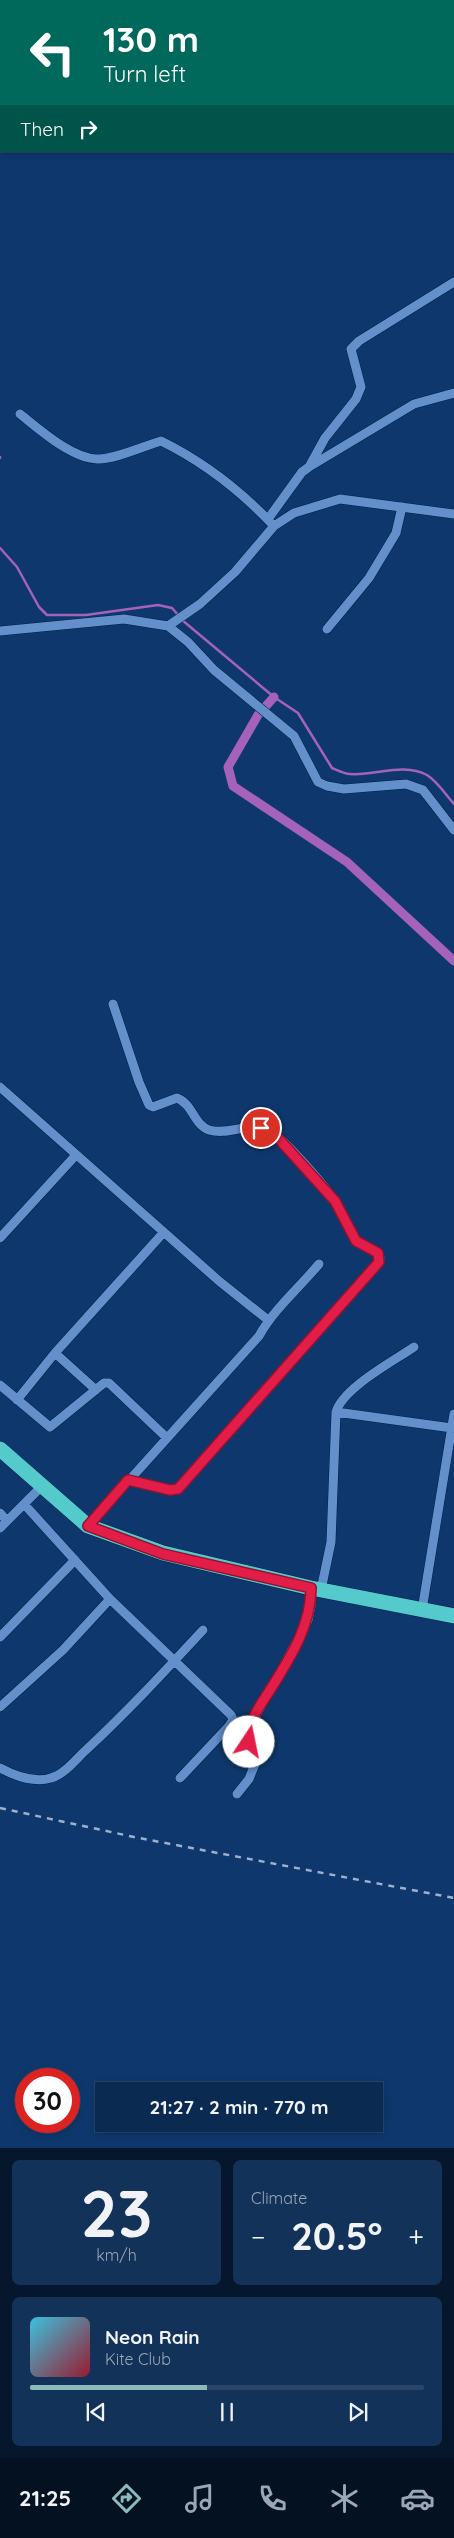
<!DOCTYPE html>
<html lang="en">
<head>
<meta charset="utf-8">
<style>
  body { margin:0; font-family:Quicksand,sans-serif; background:#133259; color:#f1f3f6; height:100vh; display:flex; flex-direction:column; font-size:19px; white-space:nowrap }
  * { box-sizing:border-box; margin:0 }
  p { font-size:16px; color:#99a7b8 }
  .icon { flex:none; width:28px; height:28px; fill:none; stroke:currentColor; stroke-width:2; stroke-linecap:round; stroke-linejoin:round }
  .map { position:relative; height:2148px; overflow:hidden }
  .sheet { display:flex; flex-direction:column; gap:12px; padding:12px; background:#06172d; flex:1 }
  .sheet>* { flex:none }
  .banner { position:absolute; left:0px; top:0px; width:455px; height:152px; box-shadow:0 2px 8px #0003,0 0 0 1px #2a4669; background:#00695c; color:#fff; overflow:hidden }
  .speed { position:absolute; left:15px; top:2068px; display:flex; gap:10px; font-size:25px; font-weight:700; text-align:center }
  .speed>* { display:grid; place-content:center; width:65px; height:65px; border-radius:50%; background:#0a2a52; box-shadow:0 2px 8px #0003,0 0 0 1px #2a4669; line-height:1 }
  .speed .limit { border:8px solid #d22; background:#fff; color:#111 }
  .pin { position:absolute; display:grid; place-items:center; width:42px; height:42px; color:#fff; margin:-21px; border:2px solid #fff; border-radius:50%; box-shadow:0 1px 5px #0007 }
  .me { position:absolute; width:55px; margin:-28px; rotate:11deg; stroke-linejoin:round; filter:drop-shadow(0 0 4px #0008) }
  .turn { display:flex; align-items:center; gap:18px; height:105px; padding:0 20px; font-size:22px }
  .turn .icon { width:65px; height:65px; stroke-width:2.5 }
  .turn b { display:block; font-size:35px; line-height:42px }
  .then { display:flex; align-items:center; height:48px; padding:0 20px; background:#0003; gap:10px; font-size:19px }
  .big { font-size:38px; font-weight:800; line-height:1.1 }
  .sheet .card { flex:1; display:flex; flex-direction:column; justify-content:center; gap:8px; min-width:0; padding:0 18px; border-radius:8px; background:#133259 }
  .sheet .dial { align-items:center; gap:0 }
  .dial b { font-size:65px; line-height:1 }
  .song { display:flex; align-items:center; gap:15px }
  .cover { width:60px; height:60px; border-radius:8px; background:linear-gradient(135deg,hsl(190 70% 55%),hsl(350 70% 35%)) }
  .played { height:5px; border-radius:2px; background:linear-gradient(90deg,#8bbbb9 45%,#2a4669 45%) }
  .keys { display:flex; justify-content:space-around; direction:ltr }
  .heat { display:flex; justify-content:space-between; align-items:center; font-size:28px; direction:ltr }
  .sheet .tiles { flex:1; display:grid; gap:12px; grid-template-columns:1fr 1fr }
  .card:last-child { grid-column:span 2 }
  .trip { position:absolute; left:95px; top:2082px; width:288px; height:50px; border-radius:0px; background:#0a2a52; box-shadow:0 2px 8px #0003,0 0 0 1px #2a4669; font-weight:800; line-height:50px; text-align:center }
  .tab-bar { display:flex; height:80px; justify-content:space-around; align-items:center; background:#041121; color:#99a7b8 }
  .tab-bar .icon { width:35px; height:35px }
  .tab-bar .active { color:#8bbbb9 }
  .tab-bar b { font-size:22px; color:#f1f3f6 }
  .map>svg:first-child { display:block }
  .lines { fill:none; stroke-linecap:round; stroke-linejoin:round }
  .stream { stroke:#a462bb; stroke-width:2.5 }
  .canal { stroke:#a462bb; stroke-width:9 }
  .street-casing { stroke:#011f46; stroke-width:10 }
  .highway-casing { stroke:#011f46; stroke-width:16 }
  .street { stroke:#638fcb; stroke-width:9 }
  .highway { stroke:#54cacc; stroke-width:15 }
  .rail { stroke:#9db1cb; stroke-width:2.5; stroke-dasharray:6 6; stroke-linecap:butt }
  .route-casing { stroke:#92132f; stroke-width:12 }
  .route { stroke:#e11d48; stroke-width:9 }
</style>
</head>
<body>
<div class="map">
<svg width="454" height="2148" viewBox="0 0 454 2148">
  <rect width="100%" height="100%" fill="#0e386d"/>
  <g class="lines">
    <!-- stream -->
    <path class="stream" d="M0 457V458
      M0 548 17 567 39 607 47 615H86L158 605 172 608 179 616
      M182 620 274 697 298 713 332 768C337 770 344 774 350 774 376 776 403 762 427 775 438 782 446 795 454 804"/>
    <!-- canal -->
    <path class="canal" d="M274 697 258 715 228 767 233 786 347 862 454 961"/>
    <defs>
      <path id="street" d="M434 0 435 1
        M20 414C39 429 71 458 97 459 114 460 144 446 161 441 204 462 241 491 274 526
        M309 467 325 438 356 399 361 387 351 349 359 341 454 282
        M268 519 302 472 309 467 414 404 454 393
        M168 626 200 604 235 572 274 526 294 513 340 499 454 514
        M327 629 369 578 396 533 402 507
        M0 631 124 619 168 626 188 642 214 670 294 736 318 782 327 786 344 789 406 784 423 790 454 830
        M113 1004 139 1082 149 1105 153 1107 177 1098C193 1104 194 1125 209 1130 228 1136 251 1121 269 1130 283 1137 328 1189 336 1203 343 1214 348 1229 356 1240 361 1246 371 1250 379 1253L380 1257 379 1262 178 1489 169 1490 128 1480
        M0 1087 219 1281 268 1320
        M0 1238 76 1155
        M55 1353 96 1390
        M0 1385 50 1427 104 1383H109L167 1438
        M17 1400 55 1353 164 1232
        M336 1412 452 1428
        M24 1504 110 1599 231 1715 233 1720 229 1726 180 1778
        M0 1513 7 1521
        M88 1526 259 1336C274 1309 299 1288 319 1264
        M0 1528 42 1486
        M321 1590 331 1542 336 1412C343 1388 392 1362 414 1347
        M422 1610 454 1414
        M0 1637 75 1560
        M0 1707 63 1650 110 1599
        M0 1768C15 1776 34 1783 51 1778 64 1775 76 1759 86 1750 127 1712 165 1671 203 1630
        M237 1794 249 1779 255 1764 248 1731 308 1620 311 1606V1588"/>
      <path id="highway" d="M0 1449 88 1526 163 1553 311 1588 454 1616"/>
    </defs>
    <!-- street casing -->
    <use href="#street" class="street-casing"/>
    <!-- highway casing -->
    <use href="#highway" class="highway-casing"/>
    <!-- street -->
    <use href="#street" class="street"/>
    <!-- highway -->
    <use href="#highway" class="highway"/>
    <!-- rail -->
    <path class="rail" d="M0 1808 134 1837 454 1898"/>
  </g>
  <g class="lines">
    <defs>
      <path id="route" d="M249 1742C247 1722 260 1706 270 1690 290 1658 311 1626 311 1588L163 1554 88 1526 128 1480 170 1490 178 1489 379 1262 378 1253 356 1241 335 1201 278 1138 269 1130 261 1128"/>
    </defs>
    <!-- route casing -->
    <use href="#route" class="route-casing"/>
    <!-- route -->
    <use href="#route" class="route"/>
  </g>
</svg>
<div class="speed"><div class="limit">30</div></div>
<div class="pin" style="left:261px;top:1128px;background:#d93025"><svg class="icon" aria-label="arrive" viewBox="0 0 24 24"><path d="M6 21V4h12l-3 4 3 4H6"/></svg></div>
<svg class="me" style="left:249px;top:1742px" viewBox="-20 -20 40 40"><circle r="19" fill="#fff"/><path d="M0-13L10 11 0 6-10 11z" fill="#e11d48"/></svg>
<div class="trip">21:27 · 2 min · 770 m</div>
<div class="banner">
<div class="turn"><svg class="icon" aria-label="left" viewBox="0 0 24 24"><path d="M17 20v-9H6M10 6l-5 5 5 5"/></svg><div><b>130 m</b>Turn left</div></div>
<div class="then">Then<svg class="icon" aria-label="right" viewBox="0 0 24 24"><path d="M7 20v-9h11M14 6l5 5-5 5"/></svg></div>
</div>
</div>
<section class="sheet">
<div class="tiles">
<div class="card dial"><b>23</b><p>km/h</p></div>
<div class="card"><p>Climate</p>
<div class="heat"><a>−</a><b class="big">20.5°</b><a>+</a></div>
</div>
<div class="card">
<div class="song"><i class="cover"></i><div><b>Neon Rain</b><p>Kite Club</p></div></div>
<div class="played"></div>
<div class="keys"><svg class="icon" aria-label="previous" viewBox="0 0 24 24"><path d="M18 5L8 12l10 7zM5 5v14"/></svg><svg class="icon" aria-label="pause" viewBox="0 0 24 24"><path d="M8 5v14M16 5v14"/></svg><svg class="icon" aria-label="next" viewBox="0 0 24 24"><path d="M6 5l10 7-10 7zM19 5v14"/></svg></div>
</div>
</div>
</section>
<nav class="tab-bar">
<b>21:25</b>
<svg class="icon active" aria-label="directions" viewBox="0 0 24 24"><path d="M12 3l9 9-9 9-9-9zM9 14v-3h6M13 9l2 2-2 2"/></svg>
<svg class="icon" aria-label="music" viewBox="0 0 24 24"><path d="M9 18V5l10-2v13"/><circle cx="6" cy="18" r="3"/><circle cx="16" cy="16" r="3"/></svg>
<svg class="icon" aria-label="phone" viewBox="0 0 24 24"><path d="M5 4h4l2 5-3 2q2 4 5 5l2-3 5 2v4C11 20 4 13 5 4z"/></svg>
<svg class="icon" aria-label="climate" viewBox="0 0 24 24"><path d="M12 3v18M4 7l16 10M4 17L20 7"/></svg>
<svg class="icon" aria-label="car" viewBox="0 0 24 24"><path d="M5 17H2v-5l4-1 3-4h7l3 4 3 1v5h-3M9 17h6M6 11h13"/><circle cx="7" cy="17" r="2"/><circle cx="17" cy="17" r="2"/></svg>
</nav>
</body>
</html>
